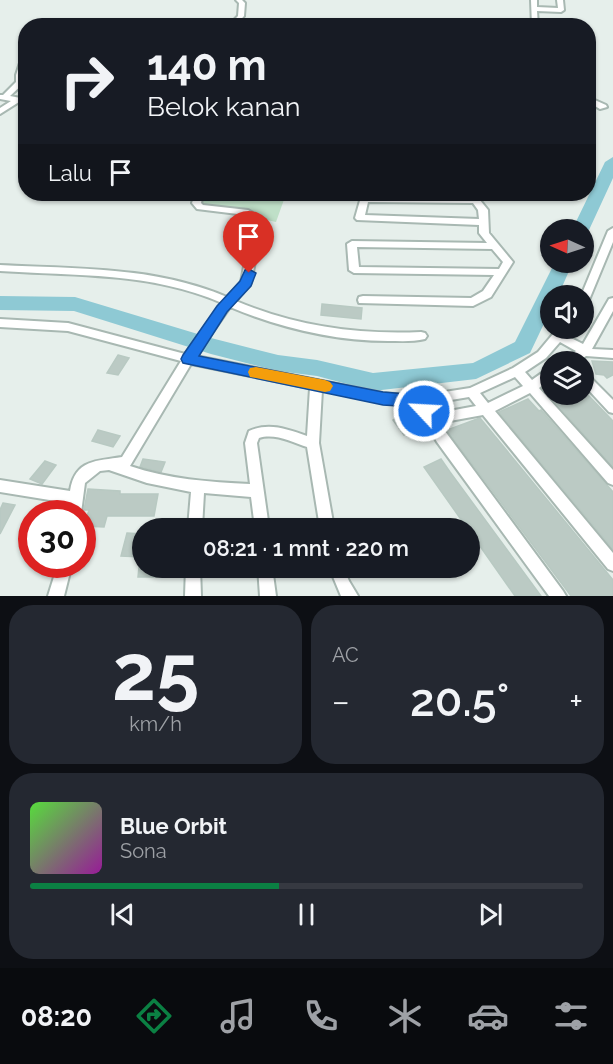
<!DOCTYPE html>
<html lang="id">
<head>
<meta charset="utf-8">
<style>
  body { margin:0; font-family:Raleway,sans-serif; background:#242831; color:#f1f3f6; height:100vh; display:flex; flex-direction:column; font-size:22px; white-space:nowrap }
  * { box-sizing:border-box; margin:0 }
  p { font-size:20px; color:#9ea1a6 }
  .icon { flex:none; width:33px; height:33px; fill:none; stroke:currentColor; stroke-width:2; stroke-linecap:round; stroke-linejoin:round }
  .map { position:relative; height:596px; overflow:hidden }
  .panel { display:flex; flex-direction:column; gap:9px; padding:9px; background:#0d0f14; flex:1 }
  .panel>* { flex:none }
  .top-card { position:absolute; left:18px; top:18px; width:578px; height:183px; border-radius:24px; box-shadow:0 2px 4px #0004; background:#171b24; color:#f1f3f6; overflow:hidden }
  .needle { width:39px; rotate:273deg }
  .controls { position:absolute; left:540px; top:219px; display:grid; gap:12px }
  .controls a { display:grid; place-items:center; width:54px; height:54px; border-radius:50%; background:#171b24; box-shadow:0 2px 4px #0004; font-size:30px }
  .speed { position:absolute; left:18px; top:500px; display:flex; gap:12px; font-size:30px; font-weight:700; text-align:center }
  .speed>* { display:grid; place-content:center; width:78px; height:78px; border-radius:50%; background:#171b24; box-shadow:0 2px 4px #0004; line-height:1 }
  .speed .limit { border:9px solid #d22; background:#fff; color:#111 }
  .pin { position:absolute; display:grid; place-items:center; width:51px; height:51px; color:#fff; margin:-62px -26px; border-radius:50% 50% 50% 0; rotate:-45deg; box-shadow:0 0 6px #0007 }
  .pin .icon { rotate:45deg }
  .me { position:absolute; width:66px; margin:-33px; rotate:295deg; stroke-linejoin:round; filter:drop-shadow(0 0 4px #0008) }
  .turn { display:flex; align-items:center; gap:21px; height:126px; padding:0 30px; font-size:27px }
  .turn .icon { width:78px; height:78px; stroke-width:2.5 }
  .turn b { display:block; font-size:42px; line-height:51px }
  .then { display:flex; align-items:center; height:57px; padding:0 30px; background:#0003; gap:12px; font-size:22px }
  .big { font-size:45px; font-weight:600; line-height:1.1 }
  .panel .card { flex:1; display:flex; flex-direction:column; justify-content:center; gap:9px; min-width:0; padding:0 21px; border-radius:24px; background:#242831 }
  .panel .dial { align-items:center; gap:0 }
  .dial b { font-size:78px; line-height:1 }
  .song { display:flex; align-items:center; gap:18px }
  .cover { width:72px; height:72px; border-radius:9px; background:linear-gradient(135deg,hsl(110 70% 55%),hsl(300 70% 35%)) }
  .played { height:6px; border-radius:3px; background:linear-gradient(90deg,#0b8043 45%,#363941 45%) }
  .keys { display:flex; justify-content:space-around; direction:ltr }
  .heat { display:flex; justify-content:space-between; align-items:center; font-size:33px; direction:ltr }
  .panel .tiles { flex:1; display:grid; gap:9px; grid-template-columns:1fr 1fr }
  .card:last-child { grid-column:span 2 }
  .trip { position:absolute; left:132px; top:518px; width:348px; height:60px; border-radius:30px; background:#171b24; box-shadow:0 2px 4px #0004; font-weight:600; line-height:60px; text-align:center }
  .tabs { display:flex; height:96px; justify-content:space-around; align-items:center; background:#090b0e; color:#9ea1a6 }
  .tabs .icon { width:42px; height:42px }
  .tabs .active { color:#0b8043 }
  .tabs b { font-size:27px; color:#f1f3f6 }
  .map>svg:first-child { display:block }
  .green { fill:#bfe0c8 }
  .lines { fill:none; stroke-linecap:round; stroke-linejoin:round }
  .river { fill:#8ec9d4; fill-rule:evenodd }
  .building { fill:#bbcac4; stroke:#b8c9c2; stroke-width:1.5 }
  .minor-casing { stroke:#a8b8b2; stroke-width:4 }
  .minor { fill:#fff; fill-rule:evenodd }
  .route { fill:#1a73e8; stroke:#114b97; stroke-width:1.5 }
  .slow { fill:#f59e0b }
</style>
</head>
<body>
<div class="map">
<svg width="613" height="596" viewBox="0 0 613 596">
  <rect width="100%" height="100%" fill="#e6efeb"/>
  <!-- green -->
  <path class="green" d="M195 194H286L276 222 192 204Z"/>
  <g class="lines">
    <!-- river -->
    <path class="river" d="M613 157V178L589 230 584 235V230H572L605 162Z
      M555 262H573L558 296H550V311L530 353 476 379 373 391 317 376 278 371 211 354 74 311 0 310V296L75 297 211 338 278 355 317 360 373 373 473 363 515 342Z"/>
  </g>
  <!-- building -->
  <path class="building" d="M322 304 362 308 361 319 321 315Z
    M118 355 129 358 118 375 107 373Z
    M592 361 613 362V375L607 378 604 375 596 374Z
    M573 394H587L613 421V467L556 403Z
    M528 399 539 411 541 410 613 492V549L499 412Z
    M409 413 420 427 404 435 393 420Z
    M480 418 613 580V596H571L447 430Z
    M98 430 120 436 113 447 92 441Z
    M143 459 165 462 161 472 140 467Z
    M441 459 450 472 541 596H515L470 532V528H467L424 467Z
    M45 461 56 465 42 484 30 479Z
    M88 489 120 491V494H158L154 516H107L104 527 84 526 89 510H84Z
    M3 503 15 505 0 534V510Z
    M127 533 142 534V557L121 556Z
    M139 567H161L160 577H138Z"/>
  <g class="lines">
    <defs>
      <path id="minor" d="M236 0H242L245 3 244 16 235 26H228L238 16 239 3Z
        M531 0H537V7L558 8 557 0H563L564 10 561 12 537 11 538 26H532Z
        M26 52C26 61 23 69 23 77H26V81L10 96 26 99V103L19 102 0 114V108L11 101 0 99V95H3L16 82V75L23 54Z
        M588 97 606 105 607 107 600 109 588 102Z
        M195 194H203L201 203 203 205 248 210 263 219 251 283 236 301C295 326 357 335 421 332L425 333 427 336 425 339C413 342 400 341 388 341 334 341 280 328 230 307L196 356 383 393 419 396 470 388 513 368 538 352 558 328H570L565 335 583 344 609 299 613 298V311L592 349 613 350V358L586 356 578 362H563L576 351 560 342 546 358 525 372 532 380 546 370 550 369V379L539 388 613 470V485L608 483 530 393 495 411 613 553V571L608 569 483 415 439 423 563 591 566 596H549L437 442 415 406 383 403 322 390 319 443 334 528H320L307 447C292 442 275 433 259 438L257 443 269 528H255L251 497 204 493 202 528H188L191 492 147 483 109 470 100 471 85 483 81 513H67L68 503 0 492V480L70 491C75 459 97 461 122 457L181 361 68 331 0 327V319L68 323 185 354 222 303C151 272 75 276 0 271V265C77 269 154 266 227 297L241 282 253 220 246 215 197 209 192 203ZM191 364 310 388 307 436C287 429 269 422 249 431L245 443 250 484C209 482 168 479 130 466ZM515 377 523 386 488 403 480 393ZM469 397 476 406 433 414 427 404Z
        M469 194H475L488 210 489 233 513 262 491 297 473 306 359 303 358 300 359 297 363 296 471 298 483 291 494 275 354 273 349 270 347 244 352 241 487 243 479 233V225L357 220 355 218 361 197H468ZM368 202 473 203 478 210 479 219 365 215ZM357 247 492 249 503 262 499 269 359 267Z
        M613 228V242L589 300 588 303 584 304V296H581L608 231Z
        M584 373 588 375 613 400V413L609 412 584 385Z
        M58 564H72L64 596H48Z
        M186 567H200L201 596H185Z
        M258 567H272L276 596H260Z
        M329 567H343L349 581 358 596H341Z"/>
    </defs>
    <!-- minor casing -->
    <use href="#minor" class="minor-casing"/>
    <!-- minor -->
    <use href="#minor" class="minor"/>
  </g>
  <!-- route -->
  <path class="route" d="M249 269 256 273 251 286 227 312 199 356 383 392 419 395 425 396 432 411 430 416 424 418 419 416 414 407 383 405 183 363 181 359 183 355 217 306 240 281 245 270Z"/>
  <!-- slow -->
  <path class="slow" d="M256 367 325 380 330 382 333 386 330 391 325 392 256 378 250 377 248 372 250 368Z"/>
</svg>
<div class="controls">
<a><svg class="needle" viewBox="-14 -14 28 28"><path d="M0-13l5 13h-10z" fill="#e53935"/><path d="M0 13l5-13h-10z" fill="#9ea1a6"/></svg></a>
<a><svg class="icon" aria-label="sound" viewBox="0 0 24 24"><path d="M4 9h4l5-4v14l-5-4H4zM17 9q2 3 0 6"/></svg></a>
<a><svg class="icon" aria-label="layers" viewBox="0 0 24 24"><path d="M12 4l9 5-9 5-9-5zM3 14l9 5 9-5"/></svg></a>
</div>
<div class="speed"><div class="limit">30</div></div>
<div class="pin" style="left:249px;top:273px;background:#d93025"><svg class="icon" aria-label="arrive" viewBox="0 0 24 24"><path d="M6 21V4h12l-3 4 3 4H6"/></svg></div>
<svg class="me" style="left:424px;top:411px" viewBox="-20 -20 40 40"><circle r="17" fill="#1a73e8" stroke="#fff" stroke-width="3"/><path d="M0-11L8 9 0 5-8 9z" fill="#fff"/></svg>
<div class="trip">08:21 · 1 mnt · 220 m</div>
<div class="top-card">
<div class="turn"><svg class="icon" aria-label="right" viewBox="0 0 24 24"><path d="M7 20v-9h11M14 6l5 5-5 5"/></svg><div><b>140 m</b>Belok kanan</div></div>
<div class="then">Lalu<svg class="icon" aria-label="arrive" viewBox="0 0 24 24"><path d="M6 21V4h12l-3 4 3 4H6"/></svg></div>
</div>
</div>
<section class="panel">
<div class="tiles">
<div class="card dial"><b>25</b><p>km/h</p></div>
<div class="card"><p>AC</p>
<div class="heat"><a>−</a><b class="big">20.5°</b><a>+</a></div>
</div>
<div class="card">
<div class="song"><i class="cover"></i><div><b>Blue Orbit</b><p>Sona</p></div></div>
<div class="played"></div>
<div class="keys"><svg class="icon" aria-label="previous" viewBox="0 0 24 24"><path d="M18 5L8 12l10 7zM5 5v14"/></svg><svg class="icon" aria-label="pause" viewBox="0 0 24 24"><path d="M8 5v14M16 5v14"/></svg><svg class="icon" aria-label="next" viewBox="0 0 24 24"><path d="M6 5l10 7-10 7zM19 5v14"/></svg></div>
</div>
</div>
</section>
<nav class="tabs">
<b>08:20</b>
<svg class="icon active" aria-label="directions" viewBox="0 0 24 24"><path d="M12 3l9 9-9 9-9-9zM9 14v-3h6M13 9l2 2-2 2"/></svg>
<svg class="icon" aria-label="music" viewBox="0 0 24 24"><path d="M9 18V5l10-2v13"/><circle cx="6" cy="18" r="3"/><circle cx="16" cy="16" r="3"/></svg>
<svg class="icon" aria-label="phone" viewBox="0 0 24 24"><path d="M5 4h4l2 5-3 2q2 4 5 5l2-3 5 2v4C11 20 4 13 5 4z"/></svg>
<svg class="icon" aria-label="climate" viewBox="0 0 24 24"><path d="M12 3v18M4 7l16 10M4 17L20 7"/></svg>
<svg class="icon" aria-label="car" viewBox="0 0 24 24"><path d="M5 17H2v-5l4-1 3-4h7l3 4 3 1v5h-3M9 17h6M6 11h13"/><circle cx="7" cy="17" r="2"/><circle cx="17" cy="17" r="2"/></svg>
<svg class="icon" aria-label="filters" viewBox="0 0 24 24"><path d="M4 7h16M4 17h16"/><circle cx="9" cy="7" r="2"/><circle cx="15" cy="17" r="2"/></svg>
</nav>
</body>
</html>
